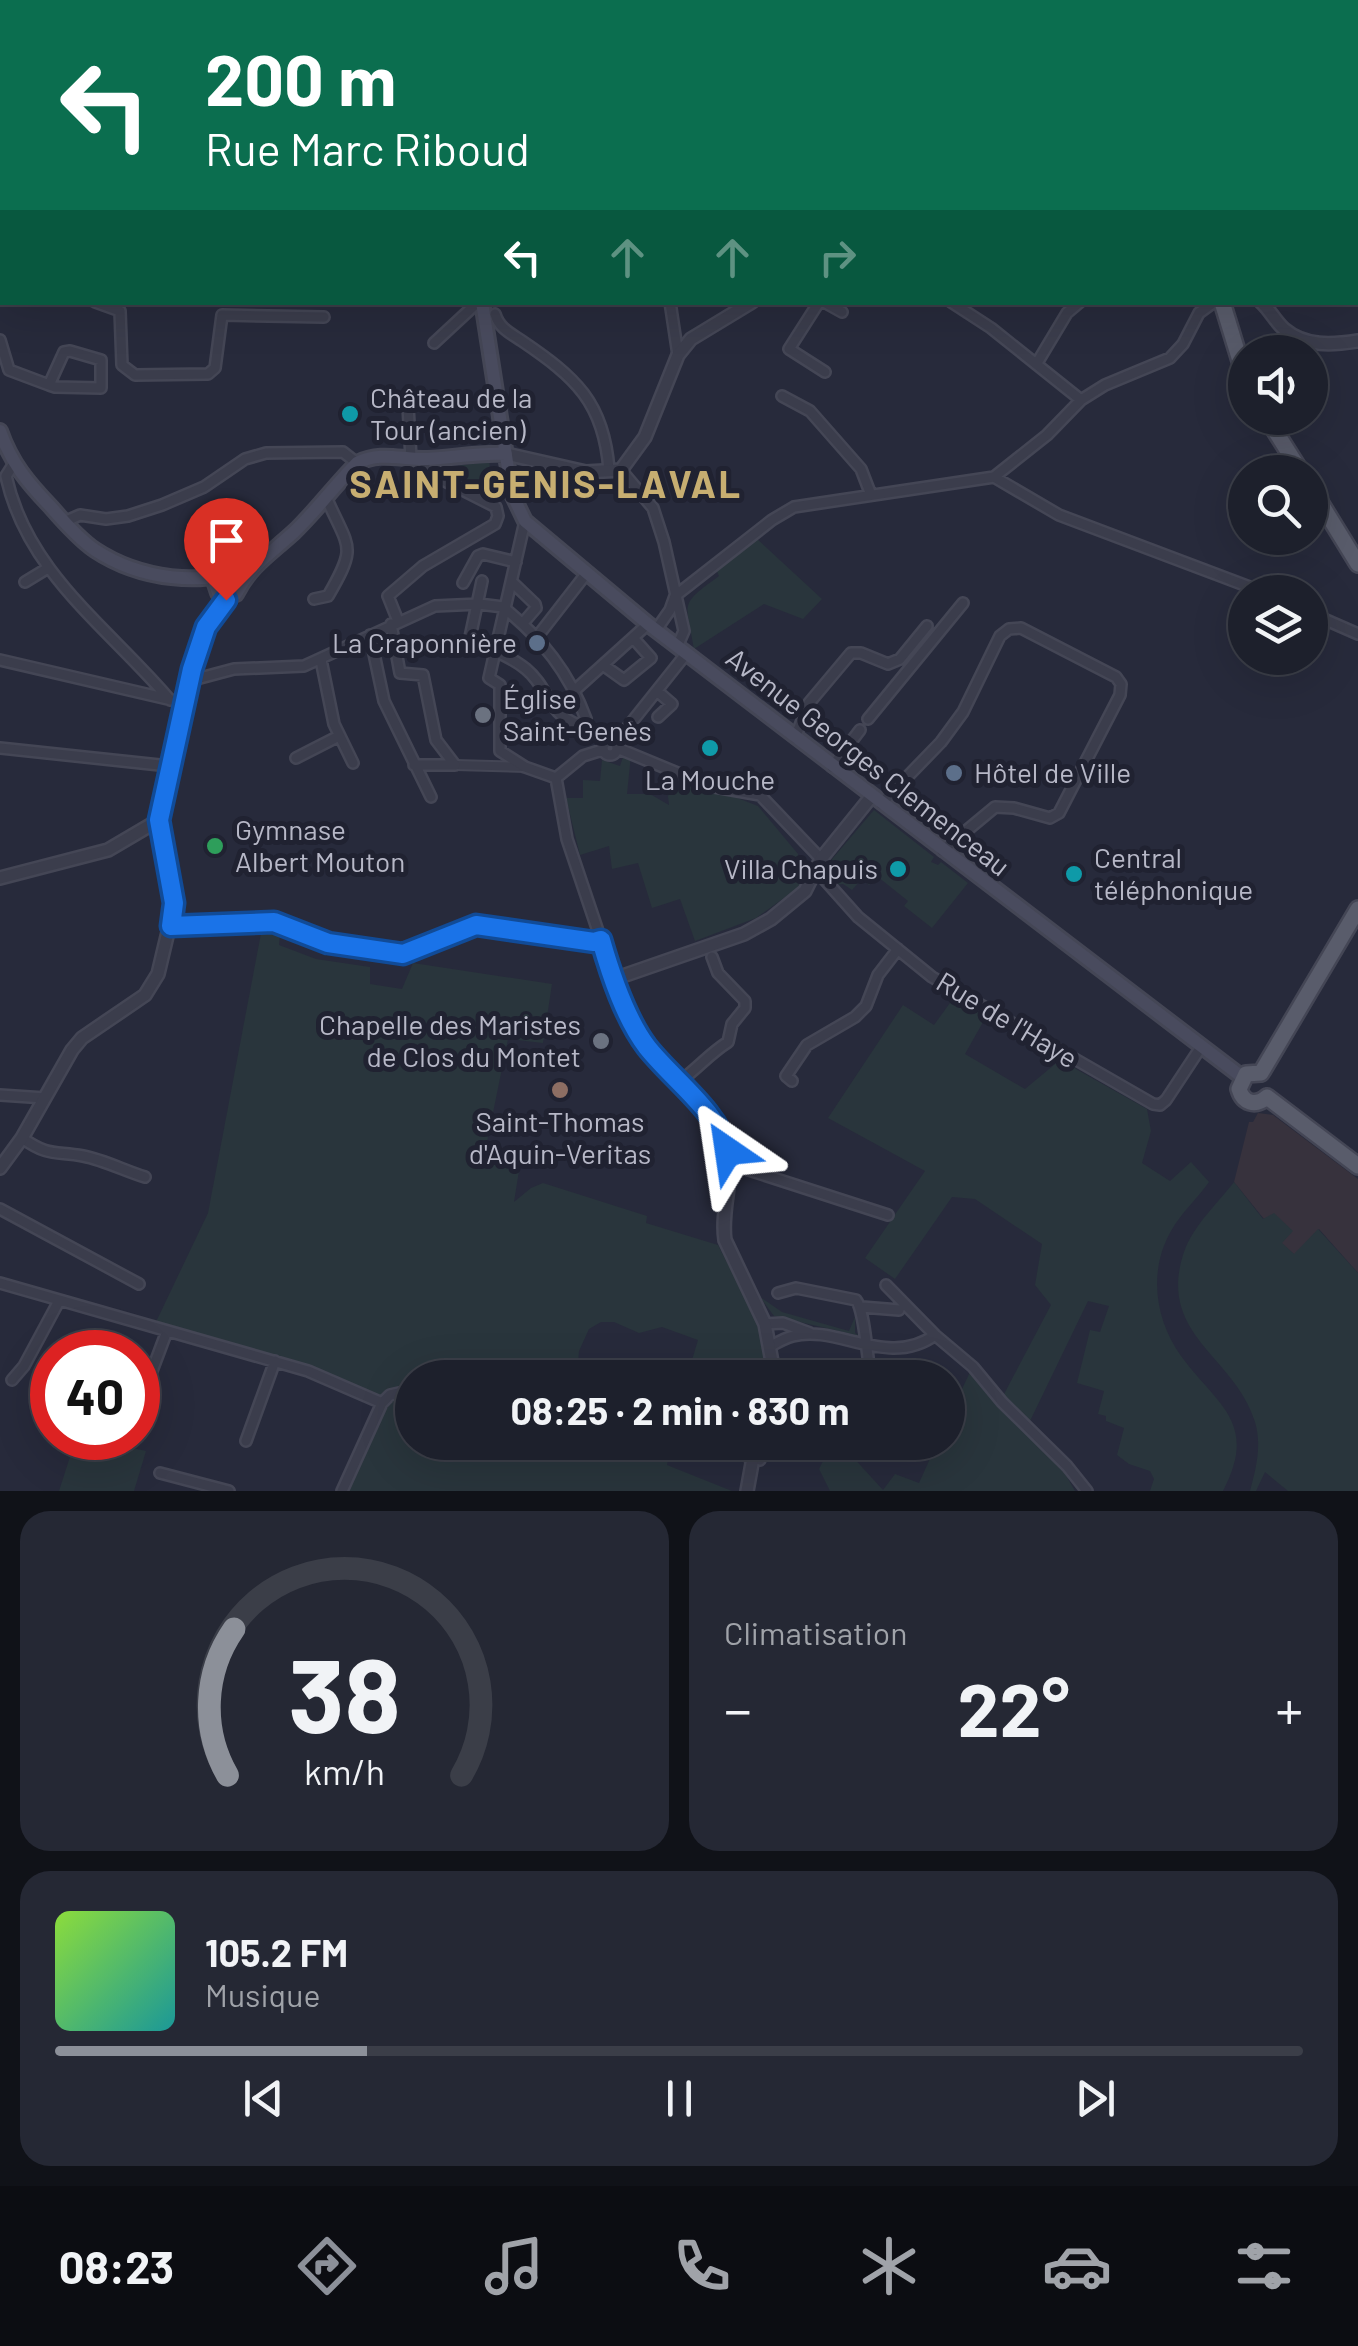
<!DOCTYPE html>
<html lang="fr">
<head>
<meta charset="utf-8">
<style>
  body { margin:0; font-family:Barlow,sans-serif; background:#252834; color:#f1f3f6; height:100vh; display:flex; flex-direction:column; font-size:38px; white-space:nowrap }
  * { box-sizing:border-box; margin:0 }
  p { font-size:32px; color:#a0a3a9 }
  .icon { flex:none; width:55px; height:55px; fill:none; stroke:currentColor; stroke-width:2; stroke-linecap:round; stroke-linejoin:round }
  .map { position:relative; height:1491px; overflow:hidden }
  .panel { display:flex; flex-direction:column; gap:20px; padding:20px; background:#101218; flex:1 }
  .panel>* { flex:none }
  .guide { position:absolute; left:0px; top:0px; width:1360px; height:305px; box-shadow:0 10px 40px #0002,0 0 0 2px #3b3e48; background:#0b6e4f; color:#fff; overflow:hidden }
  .tools { position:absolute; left:1228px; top:335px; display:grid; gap:20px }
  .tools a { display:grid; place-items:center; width:100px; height:100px; border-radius:50%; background:#1d202c; box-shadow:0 10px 40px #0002,0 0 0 2px #3b3e48; font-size:50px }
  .speed { position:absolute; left:30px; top:1330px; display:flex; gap:20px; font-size:50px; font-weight:700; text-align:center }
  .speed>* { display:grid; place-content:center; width:130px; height:130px; border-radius:50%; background:#1d202c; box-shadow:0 10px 40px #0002,0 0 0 2px #3b3e48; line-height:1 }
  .speed .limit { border:15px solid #d22; background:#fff; color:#111 }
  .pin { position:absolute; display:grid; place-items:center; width:85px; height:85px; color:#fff; margin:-102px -42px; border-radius:50% 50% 50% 0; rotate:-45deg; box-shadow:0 0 10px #0007 }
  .pin .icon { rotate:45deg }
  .me { position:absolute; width:110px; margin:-55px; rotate:328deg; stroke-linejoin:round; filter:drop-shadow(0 0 8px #0008) }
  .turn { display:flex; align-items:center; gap:35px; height:210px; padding:0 40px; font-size:45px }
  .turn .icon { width:130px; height:130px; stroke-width:2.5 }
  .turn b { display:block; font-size:70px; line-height:85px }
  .lanes { display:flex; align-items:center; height:95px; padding:0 40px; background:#0003; justify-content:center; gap:50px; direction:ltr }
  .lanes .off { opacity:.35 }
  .big { font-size:75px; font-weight:700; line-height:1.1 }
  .panel .card { flex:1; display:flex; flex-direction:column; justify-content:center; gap:15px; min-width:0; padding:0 35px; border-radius:30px; background:#252834 }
  .panel .dial { align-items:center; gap:0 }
  .dial svg { height:260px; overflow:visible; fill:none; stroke:#3b3e48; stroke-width:7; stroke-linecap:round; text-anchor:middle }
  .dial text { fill:#f1f3f6; stroke:none }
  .song { display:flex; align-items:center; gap:30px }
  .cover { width:120px; height:120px; border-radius:15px; background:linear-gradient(135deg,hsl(90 70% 55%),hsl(180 70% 35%)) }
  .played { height:10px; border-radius:5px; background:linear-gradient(90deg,#8c9099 25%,#3b3e48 25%) }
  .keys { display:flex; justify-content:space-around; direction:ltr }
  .heat { display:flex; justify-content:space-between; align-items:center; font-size:55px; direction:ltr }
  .panel .tiles { flex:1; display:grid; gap:20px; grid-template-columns:1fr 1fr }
  .card:last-child { grid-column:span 2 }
  .trip { position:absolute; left:395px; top:1360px; width:570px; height:100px; border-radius:50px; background:#1d202c; box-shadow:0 10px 40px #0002,0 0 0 2px #3b3e48; font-weight:700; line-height:100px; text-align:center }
  .tabs { display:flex; height:160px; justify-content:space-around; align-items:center; background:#0c0d12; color:#a0a3a9 }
  .tabs .icon { width:70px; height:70px }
  .tabs .current { color:#8c9099 }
  .tabs b { font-size:45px; color:#f1f3f6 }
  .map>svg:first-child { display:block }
  .medical { fill:#37323d }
  .green { fill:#29353c }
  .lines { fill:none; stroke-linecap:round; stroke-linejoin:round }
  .minor-tunnel { stroke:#3d3f50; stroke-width:9; stroke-dasharray:9 4.5; stroke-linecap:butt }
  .pedestrian-casing { stroke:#444655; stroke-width:12 }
  .minor-casing { stroke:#444655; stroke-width:14 }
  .tertiary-casing { stroke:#444655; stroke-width:16 }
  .secondary-casing { stroke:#444655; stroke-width:18 }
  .primary-casing { stroke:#444655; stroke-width:20 }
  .pedestrian { stroke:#3b3d4c; stroke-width:8 }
  .minor { stroke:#3b3d4c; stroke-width:9 }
  .tertiary { stroke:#3b3d4c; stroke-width:11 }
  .secondary { stroke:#494b5e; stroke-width:12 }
  .primary { stroke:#595c6b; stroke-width:15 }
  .route-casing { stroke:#114b97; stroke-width:25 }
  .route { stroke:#1a73e8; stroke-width:18 }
  .culture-dot { fill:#0f9aa8; stroke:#202231; stroke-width:4 }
  .service-dot { fill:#5c6f8a; stroke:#202231; stroke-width:4 }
  .worship-dot { fill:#6b7280; stroke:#202231; stroke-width:4 }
  .leisure-dot { fill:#2e9e5b; stroke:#202231; stroke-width:4 }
  .education-dot { fill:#8d6e63; stroke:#202231; stroke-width:4 }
  .labels { text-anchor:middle; stroke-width:10; stroke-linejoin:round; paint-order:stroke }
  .poi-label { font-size:28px; fill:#b7b8c7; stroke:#202231; text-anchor:start }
  .street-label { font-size:28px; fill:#b7b8c7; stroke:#202231 }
  .district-label { font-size:38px; font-weight:bold; letter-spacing:2.5px; fill:#c7ae71; stroke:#202231 }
</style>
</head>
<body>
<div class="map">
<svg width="1358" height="1491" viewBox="0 0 1358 1491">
  <rect width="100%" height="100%" fill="#272a3b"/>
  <!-- medical -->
  <path class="medical" d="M0 0 211 2H2V265Z
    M1258 1113 1273 1115 1358 1179V1273L1319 1229 1295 1255 1281 1243 1292 1231 1264 1219 1234 1182 1249 1122H1253Z"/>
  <!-- green -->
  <path class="green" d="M450 0H609L453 2Z
    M489 461 493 486 489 494 440 469Z
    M755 537 822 599 803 619 764 604 694 649C686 601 678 606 719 576L715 567Z
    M624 754 631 755 627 794H650L669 805 668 796 674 784 663 776 665 770 758 806 798 854 802 885 756 918 695 941 680 899 652 908 638 863 612 869 609 846 580 855 566 798H583V780L600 781 602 760 620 766Z
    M874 810 934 857 931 862 938 865 941 862 968 883 932 928 904 906 908 901 878 877 869 885 862 879 852 890 843 884 835 885 826 875 827 865Z
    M262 928 280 933 279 945 316 959 370 967V984L402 989 413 963 552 984 543 1043 508 1039 486 1147 522 1152 514 1202 531 1188 543 1183 647 1216 646 1223 718 1245C738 1285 770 1331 766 1377H742L692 1360 698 1340 662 1327 639 1333 614 1322H601L589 1329 579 1351 577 1377 412 1378V1442L671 1443 667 1465 732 1491H347L389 1400 301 1365 155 1324 208 1213Z
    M955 996 987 1015 965 1054 1025 1089 1060 1060 1147 1109 1151 1131 1142 1163 1170 1181 1191 1162 1209 1182C1197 1199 1181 1213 1171 1231 1148 1271 1155 1320 1181 1356 1217 1405 1259 1422 1223 1491H1150L1154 1479 1150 1471 1129 1464 1117 1455 1124 1428 1106 1421V1416L1098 1414 1104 1391 1077 1383 1090 1330 1100 1332 1109 1306 1088 1301 1030 1421 1003 1396 1051 1305 1035 1285 1042 1244 975 1199 952 1197 895 1279 865 1258 925 1171 828 1118 903 1005 934 1025Z
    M1234 1182 1263 1219 1274 1213 1293 1231 1282 1243 1294 1254 1318 1229 1358 1273V1491H1288L1265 1472 1256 1491H1250C1256 1469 1262 1445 1255 1422 1235 1356 1156 1335 1184 1252 1193 1226 1217 1204 1234 1182Z
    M760 1297 782 1312 849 1331 855 1317V1333L860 1336 774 1316Z
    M970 1372 1063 1470 1075 1491H830L819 1469 827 1453 815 1443H849L851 1455 883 1490 895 1474 919 1483 937 1443 948 1442V1419Z
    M76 1438H91L146 1451 134 1491H59Z"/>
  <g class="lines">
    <!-- minor-tunnel -->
    <path class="minor-tunnel" d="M593 731 598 736"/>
    <defs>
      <path id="pedestrian" d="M455 765 525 767"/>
      <path id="minor" d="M638 0 641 2
        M1142 0 1146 2
        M0 269 2 270
        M95 302 120 311 122 365 135 375 208 374 215 368 222 315 324 317
        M670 302 678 355
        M819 302 789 349 825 372
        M824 302 842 312
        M951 302 991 328 1081 400
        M495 314C499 328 510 333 522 341 575 377 604 402 609 470
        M0 340 9 370 49 385 55 387 101 388V360L70 351 64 352 49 385
        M434 343 476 304
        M1037 363 1067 313 1080 302
        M782 396 810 411 861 469 871 495
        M408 406 411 458
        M391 430 409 429
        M13 465 6 476C27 573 109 628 170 700
        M621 470 653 508 664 542 684 631 677 647
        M994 477 1059 515 1263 592
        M525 521 489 678 500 685V751L525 767 556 778
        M64 522 80 515 106 519 128 516 162 505 204 487 245 459 266 453 343 452 357 463
        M482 581 469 642C489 648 510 656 526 669 550 689 546 712 578 725L582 723
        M25 582 48 568
        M512 582 535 604 536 608 523 623
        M463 583 478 556 483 554 516 562
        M314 599 328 596C358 544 349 550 326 497
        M503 607C542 639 569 672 586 719L582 723
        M1310 613 1358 634
        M398 621 388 596 423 566 495 524 498 516 496 507 425 471V459
        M391 624 400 673 423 675 436 740 455 765
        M656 630 670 610 675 596 772 520 794 507 994 477 1047 435 1081 400 1105 385 1170 358 1183 344 1199 313 1214 302
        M370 635 384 701 431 797
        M537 637 586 574
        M0 660 172 700
        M321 660 334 724 353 763
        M603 665 624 680 651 658 634 639
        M189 681 234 669 304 666 435 606 479 604 503 607
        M575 690 648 624
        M657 691 672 704 658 717
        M868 719 963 603
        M795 738 809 703 851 653H861L888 664 900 659 927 626
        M603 748a7 7 0 1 1 14 0a7 7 0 1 1-14 0Z
        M615 743 686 654
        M0 748 169 766
        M617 748 709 786 760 795 821 859
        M296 758 339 736
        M414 765H455
        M832 767 860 730
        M556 778 567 839 601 940
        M556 778 583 756 602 750
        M881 804 941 742 963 712 1000 636 1009 629 1021 628 1116 677 1121 684 1120 695 1059 813 1050 818 1014 808 995 807 942 851
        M816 870 858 917 932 977 1153 1104 1160 1105 1166 1100 1201 1047
        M792 1081 786 1076 807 1045 855 1017 866 1006 878 975 898 949
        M679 1082C697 1069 709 1054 728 1042L732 1024 745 1008V1001L718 973 712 957
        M0 1095 45 1098
        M22 1138C49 1157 55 1151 83 1156 104 1160 125 1171 145 1177
        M730 1164 888 1215
        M0 1209 139 1284
        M0 1283 308 1371 382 1403 390 1395 412 1390
        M886 1285 935 1335 973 1367 1002 1402 1067 1466 1087 1491
        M778 1293 796 1288 856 1300C865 1311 867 1359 871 1378
        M862 1307 899 1310
        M765 1324 783 1323 810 1333
        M771 1346C778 1342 785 1338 793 1336 837 1324 888 1369 935 1335
        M812 1374 818 1378
        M12 1380 24 1366 59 1301
        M138 1408 167 1331
        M246 1441 275 1361
        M703 1442 760 1460
        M884 1442 896 1453 904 1445
        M160 1473 229 1491
        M342 1491 382 1403"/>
      <path id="tertiary" d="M1039 2V0
        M1261 302C1270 310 1275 321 1284 329 1305 347 1332 345 1358 341
        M506 454 586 472 621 470 645 437 678 355 691 339 752 302
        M0 878 108 850 159 820
        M171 926 274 922 328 943 403 953 475 925 593 942 601 940C611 977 626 1023 652 1052 672 1077 716 1111 726 1141 737 1173 720 1207 725 1240L765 1324 775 1378
        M614 979 744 934 771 919 805 891 821 859 871 797
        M0 1168 22 1138 72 1050 82 1038 145 995 158 974 173 911 159 820 169 766 192 669 206 627 229 597
        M747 1491 753 1458 762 1442"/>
      <path id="secondary" d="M219 0 223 2
        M482 302 512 494 525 521 648 624 1242 1077
        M0 431C11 463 28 483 51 507 64 522 79 539 95 550 139 579 203 588 250 566
        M220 575 215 584 218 593 229 597 236 594C251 565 270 554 294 532 316 511 335 485 357 463 382 451 401 460 427 459 454 458 479 452 506 454"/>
      <path id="primary" d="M990 0 994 2
        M1222 302 1245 377
        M1267 418 1301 472
        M1310 486 1358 564
        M1261 1073 1358 909
        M1261 1073 1246 1074 1239 1089C1243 1103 1255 1107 1267 1097
        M1267 1097 1358 1166"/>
    </defs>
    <!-- pedestrian casing -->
    <use href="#pedestrian" class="pedestrian-casing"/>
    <!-- minor casing -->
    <use href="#minor" class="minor-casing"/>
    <!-- tertiary casing -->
    <use href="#tertiary" class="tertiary-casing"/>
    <!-- secondary casing -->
    <use href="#secondary" class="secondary-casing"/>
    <!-- primary casing -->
    <use href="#primary" class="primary-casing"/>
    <!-- pedestrian -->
    <use href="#pedestrian" class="pedestrian"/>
    <!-- minor -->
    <use href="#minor" class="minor"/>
    <!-- tertiary -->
    <use href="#tertiary" class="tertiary"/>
    <!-- secondary -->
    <use href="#secondary" class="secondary"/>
    <!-- primary -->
    <use href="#primary" class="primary"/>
  </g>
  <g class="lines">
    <defs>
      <path id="route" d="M226 600 206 627 192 669 159 820 174 903 171 926 274 922 328 943 403 954 476 925 594 942 601 940C611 975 625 1018 647 1047 673 1080 717 1110 728 1151"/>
    </defs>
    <!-- route casing -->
    <use href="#route" class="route-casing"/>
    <!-- route -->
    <use href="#route" class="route"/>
  </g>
  <!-- markers -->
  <g class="culture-dot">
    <circle cx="350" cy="414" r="10"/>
    <circle cx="710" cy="748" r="10"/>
    <circle cx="898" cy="869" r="10"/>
    <circle cx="1074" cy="874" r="10"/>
  </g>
  <g class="service-dot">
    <circle cx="537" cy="643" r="10"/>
    <circle cx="954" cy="773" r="10"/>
  </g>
  <g class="worship-dot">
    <circle cx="483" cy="715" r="10"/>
    <circle cx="601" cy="1041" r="10"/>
  </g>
  <circle class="leisure-dot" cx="215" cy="846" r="10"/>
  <circle class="education-dot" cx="560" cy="1090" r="10"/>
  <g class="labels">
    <!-- poi labels -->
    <g class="poi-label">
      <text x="370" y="408">Château de la<tspan x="370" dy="32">Tour (ancien)</tspan></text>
      <text x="517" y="653" text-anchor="end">La Craponnière</text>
      <text x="503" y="709">Église<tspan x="503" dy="32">Saint-Genès</tspan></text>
      <text x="974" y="783">Hôtel de Ville</text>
      <text x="710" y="790" text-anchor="middle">La Mouche</text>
      <text x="235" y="840">Gymnase<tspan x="235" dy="32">Albert Mouton</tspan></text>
      <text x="1094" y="868">Central<tspan x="1094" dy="32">téléphonique</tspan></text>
      <text x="878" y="879" text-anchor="end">Villa Chapuis</text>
      <text x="581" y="1035" text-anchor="end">Chapelle des Maristes<tspan x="581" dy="32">de Clos du Montet</tspan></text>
      <text x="560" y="1132" text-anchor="middle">Saint-Thomas<tspan x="560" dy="32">d'Aquin-Veritas</tspan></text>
    </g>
    <!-- street labels -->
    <g class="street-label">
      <text transform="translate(868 762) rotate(38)" y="10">Avenue Georges Clemenceau</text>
      <text transform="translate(1007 1020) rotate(31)" y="10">Rue de l'Haye</text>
    </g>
    <!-- district labels -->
    <g class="district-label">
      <text x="546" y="498">SAINT-GENIS-LAVAL</text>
    </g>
  </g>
</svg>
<div class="tools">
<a><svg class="icon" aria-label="sound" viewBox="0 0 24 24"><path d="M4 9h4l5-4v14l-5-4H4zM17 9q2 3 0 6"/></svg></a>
<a><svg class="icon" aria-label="search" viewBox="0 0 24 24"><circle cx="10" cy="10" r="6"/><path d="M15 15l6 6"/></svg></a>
<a><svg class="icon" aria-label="layers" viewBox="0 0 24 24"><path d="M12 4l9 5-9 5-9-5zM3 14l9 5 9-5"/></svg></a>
</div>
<div class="speed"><div class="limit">40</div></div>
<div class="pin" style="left:226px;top:600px;background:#d93025"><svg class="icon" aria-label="arrive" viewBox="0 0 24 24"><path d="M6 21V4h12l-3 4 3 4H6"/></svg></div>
<svg class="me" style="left:728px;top:1151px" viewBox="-20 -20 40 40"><path d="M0-17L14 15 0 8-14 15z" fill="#1a73e8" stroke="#fff" stroke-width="4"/></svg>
<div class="trip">08:25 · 2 min · 830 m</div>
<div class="guide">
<div class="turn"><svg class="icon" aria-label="left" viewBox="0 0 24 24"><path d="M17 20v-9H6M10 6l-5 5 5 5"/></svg><div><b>200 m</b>Rue Marc Riboud</div></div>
<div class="lanes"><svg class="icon" aria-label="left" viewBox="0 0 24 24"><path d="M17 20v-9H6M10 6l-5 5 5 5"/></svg><svg class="icon off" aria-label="ahead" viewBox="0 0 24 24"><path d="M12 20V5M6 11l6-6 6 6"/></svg><svg class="icon off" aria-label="ahead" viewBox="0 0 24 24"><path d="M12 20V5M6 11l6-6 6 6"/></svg><svg class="icon off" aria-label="right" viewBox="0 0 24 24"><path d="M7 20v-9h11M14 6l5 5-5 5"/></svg></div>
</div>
</div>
<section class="panel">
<div class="tiles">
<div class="card dial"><svg viewBox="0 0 100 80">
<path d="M14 69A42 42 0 1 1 86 69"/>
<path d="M14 69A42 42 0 0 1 16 24" stroke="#8c9099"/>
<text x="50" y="56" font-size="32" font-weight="700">38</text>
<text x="50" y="72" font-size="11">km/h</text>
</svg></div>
<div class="card"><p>Climatisation</p>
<div class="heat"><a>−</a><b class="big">22°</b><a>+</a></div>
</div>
<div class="card">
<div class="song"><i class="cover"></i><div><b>105.2 FM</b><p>Musique</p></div></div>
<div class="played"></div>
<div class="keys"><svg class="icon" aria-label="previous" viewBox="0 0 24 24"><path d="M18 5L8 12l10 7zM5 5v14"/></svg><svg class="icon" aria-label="pause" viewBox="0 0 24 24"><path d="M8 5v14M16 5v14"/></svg><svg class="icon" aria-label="next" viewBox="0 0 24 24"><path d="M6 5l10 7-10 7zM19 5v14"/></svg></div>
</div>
</div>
</section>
<nav class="tabs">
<b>08:23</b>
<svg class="icon current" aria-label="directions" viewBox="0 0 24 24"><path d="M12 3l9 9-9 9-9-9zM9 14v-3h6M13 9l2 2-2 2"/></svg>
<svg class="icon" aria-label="music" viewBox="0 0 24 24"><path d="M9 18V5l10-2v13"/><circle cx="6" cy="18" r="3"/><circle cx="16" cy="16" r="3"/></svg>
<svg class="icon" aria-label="phone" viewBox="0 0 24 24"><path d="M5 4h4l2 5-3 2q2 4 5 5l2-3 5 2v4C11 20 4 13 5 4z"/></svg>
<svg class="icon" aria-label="climate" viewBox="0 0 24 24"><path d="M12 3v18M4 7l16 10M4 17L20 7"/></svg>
<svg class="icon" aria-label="car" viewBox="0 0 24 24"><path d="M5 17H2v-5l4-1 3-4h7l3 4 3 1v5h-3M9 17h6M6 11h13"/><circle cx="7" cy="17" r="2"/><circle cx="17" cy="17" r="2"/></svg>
<svg class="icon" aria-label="filters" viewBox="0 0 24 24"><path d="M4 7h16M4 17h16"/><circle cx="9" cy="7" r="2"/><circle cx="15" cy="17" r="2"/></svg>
</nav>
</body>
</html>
